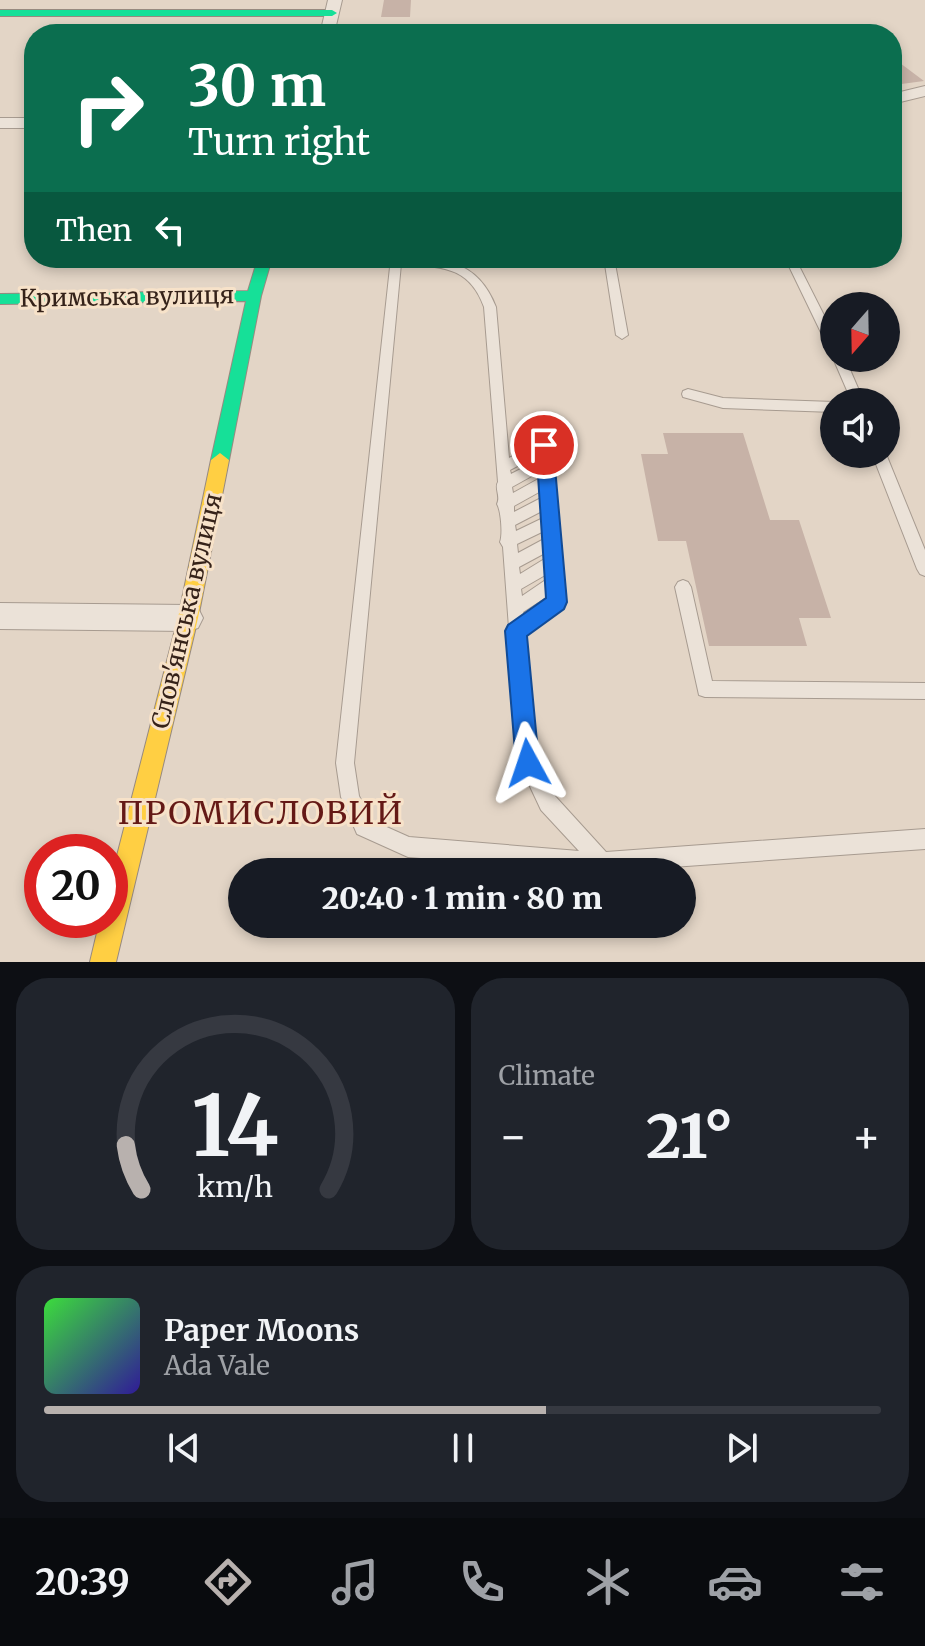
<!DOCTYPE html>
<html lang="en">
<head>
<meta charset="utf-8">
<style>
  body { margin:0; font-family:Merriweather,serif; background:#20242c; color:#f1f3f6; height:100vh; display:flex; flex-direction:column; font-size:30px; white-space:nowrap }
  * { box-sizing:border-box; margin:0 }
  p { font-size:26px; color:#9ea1a6 }
  .icon { flex:none; width:44px; height:44px; fill:none; stroke:currentColor; stroke-width:2; stroke-linecap:round; stroke-linejoin:round }
  .map { position:relative; height:962px; overflow:hidden }
  .sheet { display:flex; flex-direction:column; gap:16px; padding:16px; background:#0d0f14; flex:1 }
  .sheet>* { flex:none }
  .banner { position:absolute; left:24px; top:24px; width:878px; height:244px; border-radius:32px; box-shadow:0 4px 12px #0003; background:#0b6e4f; color:#fff; overflow:hidden }
  .needle { width:52px; rotate:200deg }
  .fabs { position:absolute; left:820px; top:292px; display:grid; gap:16px }
  .fabs a { display:grid; place-items:center; width:80px; height:80px; border-radius:50%; background:#171b24; box-shadow:0 4px 12px #0003; font-size:40px }
  .speed { position:absolute; left:24px; top:834px; display:flex; gap:16px; font-size:40px; font-weight:700; text-align:center }
  .speed>* { display:grid; place-content:center; width:104px; height:104px; border-radius:50%; background:#171b24; box-shadow:0 4px 12px #0003; line-height:1 }
  .speed .limit { border:12px solid #d22; background:#fff; color:#111 }
  .pin { position:absolute; display:grid; place-items:center; width:68px; height:68px; color:#fff; margin:-34px; border:4px solid #fff; border-radius:50%; box-shadow:0 2px 8px #0007 }
  .me { position:absolute; width:88px; margin:-44px; rotate:355deg; stroke-linejoin:round; filter:drop-shadow(0 0 6px #0008) }
  .turn { display:flex; align-items:center; gap:28px; height:168px; padding:0 32px; font-size:36px }
  .turn .icon { width:104px; height:104px; stroke-width:2.5 }
  .turn b { display:block; font-size:56px; line-height:68px }
  .then { display:flex; align-items:center; height:76px; padding:0 32px; background:#0003; gap:16px; font-size:30px }
  .big { font-size:60px; font-weight:800; line-height:1.1 }
  .sheet .widget { flex:1; display:flex; flex-direction:column; justify-content:center; gap:12px; min-width:0; padding:0 28px; border-radius:32px; background:#20242c }
  .sheet .dial { align-items:center; gap:0 }
  .dial svg { height:208px; overflow:visible; fill:none; stroke:#363941; stroke-width:7; stroke-linecap:round; text-anchor:middle }
  .dial text { fill:#f1f3f6; stroke:none }
  .song { display:flex; align-items:center; gap:24px }
  .cover { width:96px; height:96px; border-radius:12px; background:linear-gradient(135deg,hsl(120 70% 55%),hsl(250 70% 35%)) }
  .played { height:8px; border-radius:4px; background:linear-gradient(90deg,#b8b1ae 60%,#363941 60%) }
  .keys { display:flex; justify-content:space-around; direction:ltr }
  .heat { display:flex; justify-content:space-between; align-items:center; font-size:44px; direction:ltr }
  .sheet .tiles { flex:1; display:grid; gap:16px; grid-template-columns:1fr 1fr }
  .widget:last-child { grid-column:span 2 }
  .trip { position:absolute; left:228px; top:858px; width:468px; height:80px; border-radius:40px; background:#171b24; box-shadow:0 4px 12px #0003; font-weight:800; line-height:80px; text-align:center }
  .tabs { display:flex; height:128px; justify-content:space-around; align-items:center; background:#090b0e; color:#9ea1a6 }
  .tabs .icon { width:56px; height:56px }
  .tabs .current { color:#b8b1ae }
  .tabs b { font-size:36px; color:#f1f3f6 }
  .map>svg:first-child { display:block }
  .building { fill:#c7b2a7 }
  .lines { fill:none; stroke-linecap:round; stroke-linejoin:round }
  .lane-casing { stroke:#a79b90; stroke-width:2 }
  .street-casing { stroke:#a79b90; stroke-width:2 }
  .fast-casing { stroke:#978a80; stroke-width:2 }
  .slow-casing { stroke:#978a80; stroke-width:2 }
  .lane { fill:#ebe2d8; fill-rule:evenodd }
  .street { fill:#ebe2d8; fill-rule:evenodd }
  .fast { fill:#16e098; fill-rule:evenodd }
  .slow { fill:#ffcf43; fill-rule:evenodd }
  .route { fill:#1a73e8; stroke:#114b97; stroke-width:2 }
  .labels { text-anchor:middle; stroke-width:6; stroke-linejoin:round; paint-order:stroke }
  .street-label { font-size:24px; fill:#352219; stroke:#f7e2c9 }
  .near-neighbourhood-label { font-size:32px; letter-spacing:2px; fill:#641916; stroke:#f7e2c9 }
</style>
</head>
<body>
<div class="map">
<svg width="925" height="962" viewBox="0 0 925 962">
  <rect width="100%" height="100%" fill="#e3d5c6"/>
  <!-- building -->
  <path class="building" d="M384 0H411L410 17H381Z
    M778 25 787 34H686V32Z
    M836 27 845 34H811L806 30Z
    M892 57 924 81 894 85Z
    M663 433H743L770 520H799L831 618H799L807 646H709L686 541H658L641 454H668Z"/>
  <g class="lines">
    <defs>
      <path id="lane" d="M391 258C438 258 476 256 496 307L509 458 544 440 551 445 559 520 565 602 563 607 525 634 537 762 555 796 606 852 925 829V849L602 872 408 857 357 834 341 797 336 763ZM401 264C440 267 469 265 484 307L498 482C494 488 501 496 497 504 501 511 503 534 500 542L503 547 519 763 541 810 579 851 409 837 371 820 359 796 354 763ZM538 455V460L511 474 510 470ZM539 472 540 478 513 493 512 487ZM541 491V498L514 512V506ZM542 511 543 518 516 531 515 525ZM544 531V539L518 553 517 544ZM545 553 546 558 520 574 519 567ZM547 574V579L522 596 521 589ZM549 595V599L524 616 523 612Z
        M604 258H614L628 335 622 339 616 335Z
        M785 258H795L834 335V351L828 347Z
        M834 356V358H845L864 402H852L833 358Z
        M688 389 723 398 834 402V412L723 408 683 397 682 394 683 391Z
        M872 454H886L925 550V576L920 574 917 569Z
        M683 580 688 582 691 587 712 681 925 683V699L705 697 699 695 675 587 678 582Z"/>
      <path id="street" d="M328 0H342L334 34H320Z
        M925 86V96L892 104V94Z
        M0 118H34V128H0Z
        M0 603 188 605 198 608 203 618 198 628 188 631 0 629Z"/>
      <path id="fast" d="M0 10H332L337 13 332 16H0Z
        M258 258H272L261 296 229 460 220 467 211 460 246 301 0 304V294L248 291Z"/>
      <path id="slow" d="M220 453 229 460 198 618 116 962H90L100 920H110V883L178 618 211 460Z"/>
    </defs>
    <!-- lane casing -->
    <use href="#lane" class="lane-casing"/>
    <!-- street casing -->
    <use href="#street" class="street-casing"/>
    <!-- fast casing -->
    <use href="#fast" class="fast-casing"/>
    <!-- slow casing -->
    <use href="#slow" class="slow-casing"/>
    <!-- lane -->
    <use href="#lane" class="lane"/>
    <!-- street -->
    <use href="#street" class="street"/>
    <!-- fast -->
    <use href="#fast" class="fast"/>
    <!-- slow -->
    <use href="#slow" class="slow"/>
  </g>
  <!-- route -->
  <path class="route" d="M544 438 553 445 567 602 564 609 527 636 539 763 536 771 528 774 519 771 516 763 505 631 508 625 546 598 536 445Z"/>
  <g class="labels">
    <!-- street labels -->
    <g class="street-label">
      <text transform="translate(127 297) rotate(-1)" y="8">Кримська вулиця</text>
      <text transform="translate(187 611) rotate(-77)" y="8">Слов'янська вулиця</text>
    </g>
    <!-- near-neighbourhood labels -->
    <g class="near-neighbourhood-label">
      <text x="261" y="824">ПРОМИСЛОВИЙ</text>
    </g>
  </g>
</svg>
<div class="fabs">
<a><svg class="needle" viewBox="-14 -14 28 28"><path d="M0-13l5 13h-10z" fill="#e53935"/><path d="M0 13l5-13h-10z" fill="#9ea1a6"/></svg></a>
<a><svg class="icon" aria-label="sound" viewBox="0 0 24 24"><path d="M4 9h4l5-4v14l-5-4H4zM17 9q2 3 0 6"/></svg></a>
</div>
<div class="speed"><div class="limit">20</div></div>
<div class="pin" style="left:544px;top:445px;background:#d93025"><svg class="icon" aria-label="arrive" viewBox="0 0 24 24"><path d="M6 21V4h12l-3 4 3 4H6"/></svg></div>
<svg class="me" style="left:528px;top:763px" viewBox="-20 -20 40 40"><path d="M0-17L14 15 0 8-14 15z" fill="#1a73e8" stroke="#fff" stroke-width="4"/></svg>
<div class="trip">20:40 · 1 min · 80 m</div>
<div class="banner">
<div class="turn"><svg class="icon" aria-label="right" viewBox="0 0 24 24"><path d="M7 20v-9h11M14 6l5 5-5 5"/></svg><div><b>30 m</b>Turn right</div></div>
<div class="then">Then<svg class="icon" aria-label="left" viewBox="0 0 24 24"><path d="M17 20v-9H6M10 6l-5 5 5 5"/></svg></div>
</div>
</div>
<section class="sheet">
<div class="tiles">
<div class="widget dial"><svg viewBox="0 0 100 80">
<path d="M14 69A42 42 0 1 1 86 69"/>
<path d="M14 69A42 42 0 0 1 8 52" stroke="#b8b1ae"/>
<text x="50" y="56" font-size="32" font-weight="700">14</text>
<text x="50" y="72" font-size="11">km/h</text>
</svg></div>
<div class="widget"><p>Climate</p>
<div class="heat"><a>−</a><b class="big">21°</b><a>+</a></div>
</div>
<div class="widget">
<div class="song"><i class="cover"></i><div><b>Paper Moons</b><p>Ada Vale</p></div></div>
<div class="played"></div>
<div class="keys"><svg class="icon" aria-label="previous" viewBox="0 0 24 24"><path d="M18 5L8 12l10 7zM5 5v14"/></svg><svg class="icon" aria-label="pause" viewBox="0 0 24 24"><path d="M8 5v14M16 5v14"/></svg><svg class="icon" aria-label="next" viewBox="0 0 24 24"><path d="M6 5l10 7-10 7zM19 5v14"/></svg></div>
</div>
</div>
</section>
<nav class="tabs">
<b>20:39</b>
<svg class="icon current" aria-label="directions" viewBox="0 0 24 24"><path d="M12 3l9 9-9 9-9-9zM9 14v-3h6M13 9l2 2-2 2"/></svg>
<svg class="icon" aria-label="music" viewBox="0 0 24 24"><path d="M9 18V5l10-2v13"/><circle cx="6" cy="18" r="3"/><circle cx="16" cy="16" r="3"/></svg>
<svg class="icon" aria-label="phone" viewBox="0 0 24 24"><path d="M5 4h4l2 5-3 2q2 4 5 5l2-3 5 2v4C11 20 4 13 5 4z"/></svg>
<svg class="icon" aria-label="climate" viewBox="0 0 24 24"><path d="M12 3v18M4 7l16 10M4 17L20 7"/></svg>
<svg class="icon" aria-label="car" viewBox="0 0 24 24"><path d="M5 17H2v-5l4-1 3-4h7l3 4 3 1v5h-3M9 17h6M6 11h13"/><circle cx="7" cy="17" r="2"/><circle cx="17" cy="17" r="2"/></svg>
<svg class="icon" aria-label="filters" viewBox="0 0 24 24"><path d="M4 7h16M4 17h16"/><circle cx="9" cy="7" r="2"/><circle cx="15" cy="17" r="2"/></svg>
</nav>
</body>
</html>
